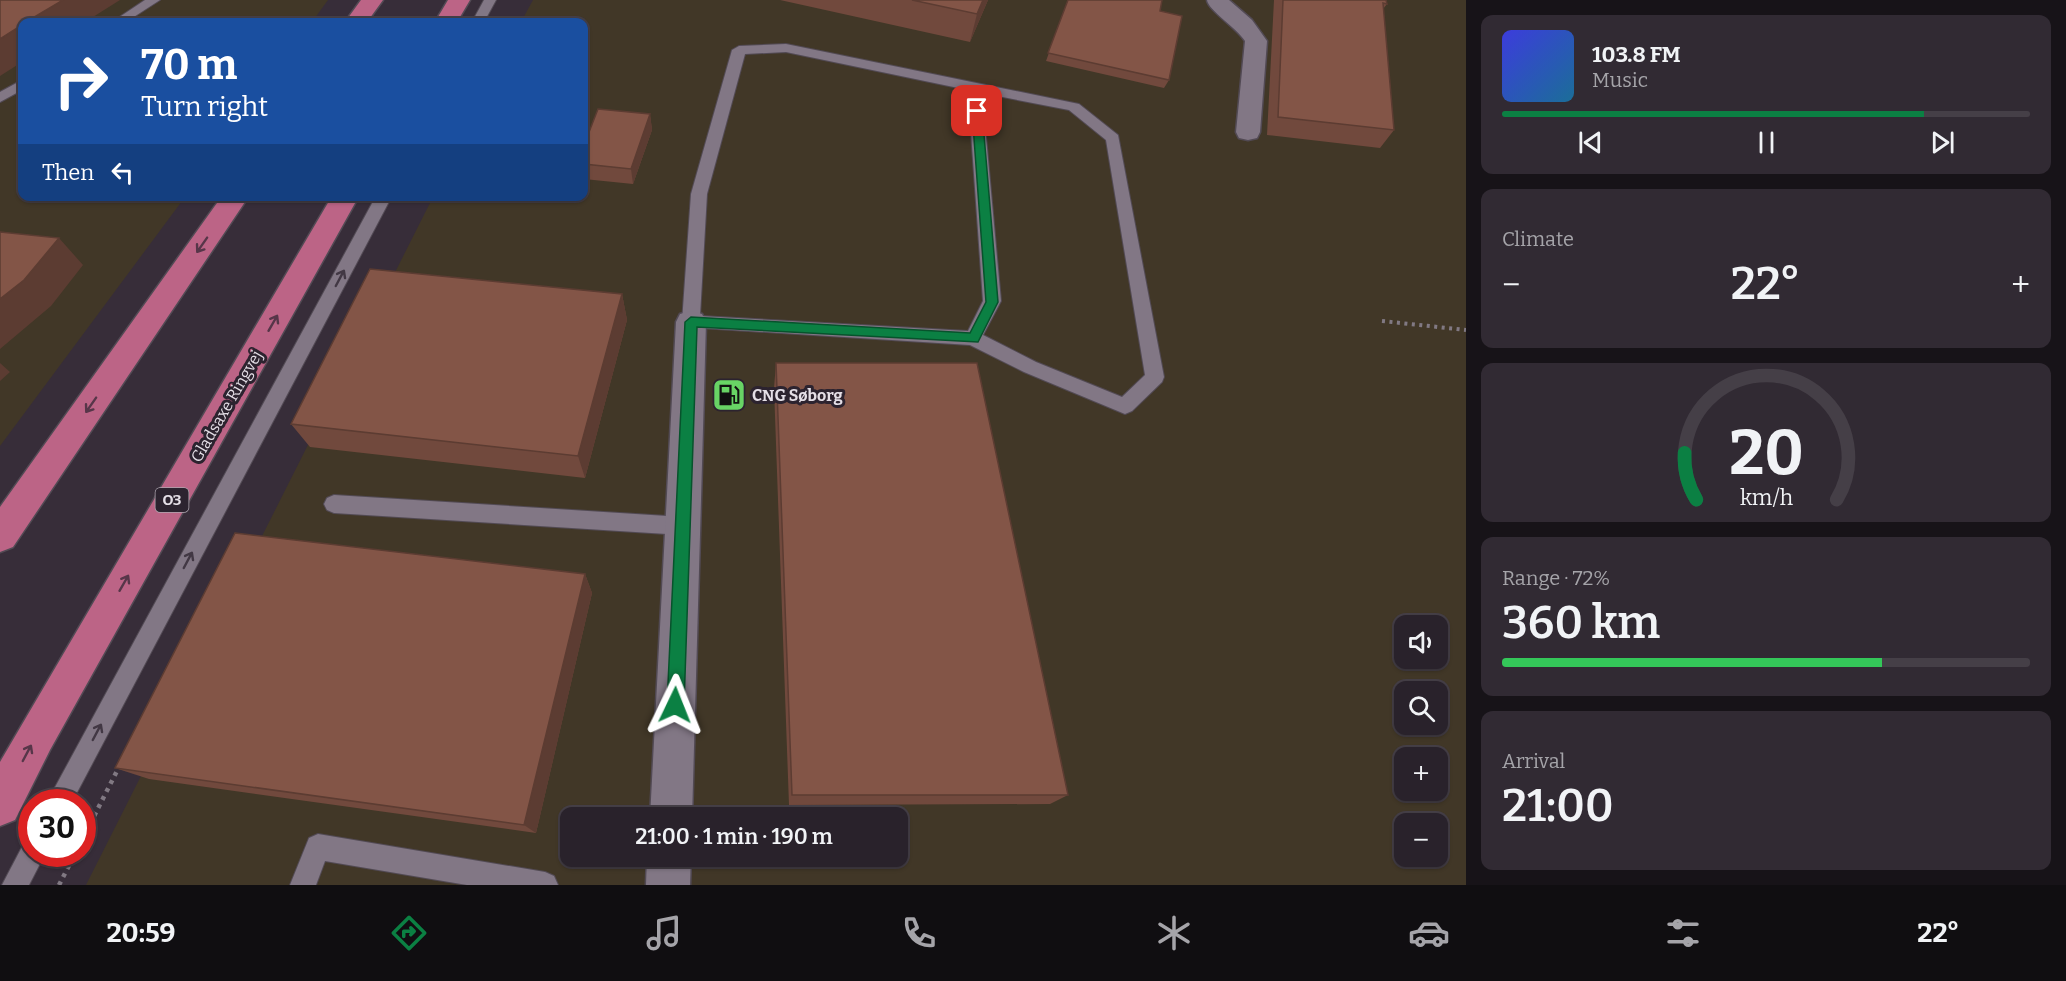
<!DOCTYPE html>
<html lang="en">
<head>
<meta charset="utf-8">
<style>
  body { margin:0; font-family:Bitter,serif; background:#312a33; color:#f1f3f6; height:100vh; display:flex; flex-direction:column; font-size:22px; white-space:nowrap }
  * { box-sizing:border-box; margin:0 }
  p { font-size:20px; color:#a5a4a9 }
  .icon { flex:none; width:33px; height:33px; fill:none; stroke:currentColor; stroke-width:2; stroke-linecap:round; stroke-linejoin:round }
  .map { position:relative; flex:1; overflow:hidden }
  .drawer { display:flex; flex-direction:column; gap:15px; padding:15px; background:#171318; width:600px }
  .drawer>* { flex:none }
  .banner { position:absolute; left:18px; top:18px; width:570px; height:183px; border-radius:12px; box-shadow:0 2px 4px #0004,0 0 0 2px #453f47; background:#1a4fa0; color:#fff; overflow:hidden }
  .tools { position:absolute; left:1394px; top:615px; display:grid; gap:12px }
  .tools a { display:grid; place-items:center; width:54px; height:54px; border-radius:12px; background:#29222b; box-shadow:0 2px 4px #0004,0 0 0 2px #453f47; font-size:30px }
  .speed { position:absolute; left:18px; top:789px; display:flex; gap:12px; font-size:30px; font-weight:700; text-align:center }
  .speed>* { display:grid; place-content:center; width:78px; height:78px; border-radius:50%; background:#29222b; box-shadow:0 2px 4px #0004,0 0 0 2px #453f47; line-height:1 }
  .speed .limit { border:9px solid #d22; background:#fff; color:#111 }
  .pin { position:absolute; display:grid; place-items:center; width:51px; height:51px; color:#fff; margin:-26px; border-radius:12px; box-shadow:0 3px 9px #0006 }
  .me { position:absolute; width:66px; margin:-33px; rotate:2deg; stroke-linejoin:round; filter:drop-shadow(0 0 4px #0008) }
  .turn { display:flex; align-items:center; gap:21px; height:126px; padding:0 24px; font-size:27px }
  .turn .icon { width:78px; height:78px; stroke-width:2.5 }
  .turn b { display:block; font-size:42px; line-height:51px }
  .then { display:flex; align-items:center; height:57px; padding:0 24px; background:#0003; gap:12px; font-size:22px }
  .big { font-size:45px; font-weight:600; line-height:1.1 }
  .drawer .widget { flex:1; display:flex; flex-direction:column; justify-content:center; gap:9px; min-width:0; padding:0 21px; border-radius:12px; background:#312a33 }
  .drawer .dial { align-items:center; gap:0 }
  .dial svg { height:156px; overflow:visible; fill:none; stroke:#453f47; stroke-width:7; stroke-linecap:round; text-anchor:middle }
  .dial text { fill:#f1f3f6; stroke:none }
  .song { display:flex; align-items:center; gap:18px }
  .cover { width:72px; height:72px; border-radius:9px; background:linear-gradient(135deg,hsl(240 70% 55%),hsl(200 70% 35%)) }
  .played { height:6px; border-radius:3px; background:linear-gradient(90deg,#0b8043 80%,#453f47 80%) }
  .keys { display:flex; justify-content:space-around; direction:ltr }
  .heat { display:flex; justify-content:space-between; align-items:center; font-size:33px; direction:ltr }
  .charge { height:9px; border-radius:4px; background:linear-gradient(90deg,#34c759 72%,#453f47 0) }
  .trip { position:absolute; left:560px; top:807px; width:348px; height:60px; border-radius:12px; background:#29222b; box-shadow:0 2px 4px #0004,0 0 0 2px #453f47; font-weight:600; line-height:60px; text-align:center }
  .tab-bar { display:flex; height:96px; justify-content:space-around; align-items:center; background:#100e11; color:#a5a4a9 }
  .tab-bar .icon { width:42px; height:42px }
  .tab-bar .active { color:#0b8043 }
  .tab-bar b { font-size:27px; color:#f1f3f6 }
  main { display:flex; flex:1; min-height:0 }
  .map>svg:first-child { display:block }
  .industrial { fill:#413727; fill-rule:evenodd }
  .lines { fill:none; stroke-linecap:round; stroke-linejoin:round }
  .lane-casing { stroke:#524a54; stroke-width:2 }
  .street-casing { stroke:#524a54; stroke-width:3 }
  .primary-casing { stroke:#524a54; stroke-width:3 }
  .path-far1 { stroke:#817983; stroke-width:4; stroke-dasharray:3 4.5; stroke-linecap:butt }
  .path { stroke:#817983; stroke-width:4.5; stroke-dasharray:4 5; stroke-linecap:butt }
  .lane { fill:#827785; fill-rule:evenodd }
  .street { fill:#827785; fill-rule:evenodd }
  .primary { fill:#bc6486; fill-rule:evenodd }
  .wall { fill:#71493d }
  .shaded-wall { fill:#5c3c32 }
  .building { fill:#835547; stroke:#5c3c32; stroke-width:1.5 }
  .oneway { stroke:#573649 }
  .oneway2 { stroke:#423844 }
  .route { fill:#0b8043; stroke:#07532c; stroke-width:1.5 }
  .labels { text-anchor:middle; stroke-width:6; stroke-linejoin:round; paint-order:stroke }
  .shield { fill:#2c232f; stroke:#aea7b0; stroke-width:1.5 }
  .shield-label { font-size:15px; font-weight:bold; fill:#e5dfe7 }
  .poi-label { font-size:16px; font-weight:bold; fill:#e5dfe7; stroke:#2c232f; text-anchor:start }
  .street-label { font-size:16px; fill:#e5dfe7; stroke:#2c232f }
</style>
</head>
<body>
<main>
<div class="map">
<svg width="1466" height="885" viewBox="0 0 1466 885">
  <rect width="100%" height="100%" fill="#372d39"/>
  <!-- industrial -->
  <path class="industrial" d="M0 0H328L312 22H22V196L185 197 0 446Z
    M533 0H1466V885H86L433 197 584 196V22H521ZM1404 626H1437V658H1404ZM1404 692H1437V724H1404ZM1404 758H1437V790H1404ZM570 818H897V856H570ZM1404 824H1437V856H1404Z"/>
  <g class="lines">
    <defs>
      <path id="lane" d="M145 0H160L126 22H112Z
        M484 0H496L484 22H472Z
        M786 44 1079 104 1118 135 1164 377 1162 382 1132 411 1125 414 1024 372 970 345 685 327 682 322 691 194 732 50 739 46ZM786 52 968 90 983 301 968 331 700 316 707 194 745 54ZM982 93 1069 110 1106 140 1145 375 1122 397 1036 362 983 335 1001 301Z
        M22 80V90L0 102V92Z
        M376 196H392L72 802H47Z
        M334 495 683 517 690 519 693 526 690 533 683 535 334 513 327 510 324 504 327 498Z
        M318 834 545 872 554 876 558 885H467L325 861 316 885H290L309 838Z
        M32 841V854H45L29 885H2L23 845Z"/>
      <path id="street" d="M1207 0H1229L1252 20 1267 41 1260 132 1257 138 1248 140 1239 138 1236 132 1245 41C1237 28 1208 10 1207 0Z
        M691 311 702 314 706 322 692 818H650L676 322 680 314Z
        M647 856H691L690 885H646Z"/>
      <path id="primary" d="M361 0H383L367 22H345Z
        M448 0H470L457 22H435Z
        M222 196H249L13 547 0 552V507Z
        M332 196H359L50 750 15 820 0 826V762Z"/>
    </defs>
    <!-- lane casing -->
    <use href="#lane" class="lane-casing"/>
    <!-- street casing -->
    <use href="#street" class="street-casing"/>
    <!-- primary casing -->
    <use href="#primary" class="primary-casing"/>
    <!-- path-far1 -->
    <path class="path-far1" d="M1382 321 1466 330"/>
    <!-- path -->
    <path class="path" d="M82 840 120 765
      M59 885 75 854"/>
    <!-- lane -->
    <use href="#lane" class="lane"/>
    <!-- street -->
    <use href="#street" class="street"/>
    <!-- primary -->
    <use href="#primary" class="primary"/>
  </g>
  <!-- wall -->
  <path class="wall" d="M780 0H988L970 42Z
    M1068 0 1160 11 1169 80 1164 88 1046 61Z
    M1274 0H1386L1387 4 1383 9 1394 130 1380 148 1267 135Z
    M650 114 652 130 633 184 584 179V145Z
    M622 294 627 320 585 478 310 447 291 424Z
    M776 363 1068 795 1050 804 789 805 774 388Z
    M585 574 592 593 536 833 149 779 115 768Z"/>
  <!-- shaded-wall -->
  <path class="shaded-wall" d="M63 0H120L85 22H26Z
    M983 0H988L970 42 977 14Z
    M22 25V62L0 76V39Z
    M650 114 652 130 633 184 631 169Z
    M59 238 83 265 51 306 0 349V299Z
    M622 294 627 320 585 478 578 456Z
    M0 363 10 372 0 381Z
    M585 574 592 593 536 833 524 825Z"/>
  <!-- building -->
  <path class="building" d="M0 0H63L26 22H22V25L0 39Z
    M912 0H983L977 14Z
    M1068 0H1162L1160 11 1182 16 1169 80 1048 53Z
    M1283 0H1386L1387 4 1383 3 1394 130 1278 117Z
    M598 109 650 114 631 169 584 164V145Z
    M0 232 59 238 24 280 0 299Z
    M370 269 622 294 578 456 291 424Z
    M776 363H977L1068 795H792Z
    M235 533 585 574 524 825 115 768Z"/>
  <!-- one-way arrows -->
  <defs><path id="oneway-shaft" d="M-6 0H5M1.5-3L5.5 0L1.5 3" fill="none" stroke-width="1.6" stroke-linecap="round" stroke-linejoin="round" transform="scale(1.5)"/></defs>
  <g class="oneway">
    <use href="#oneway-shaft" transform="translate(202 245) rotate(125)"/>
    <use href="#oneway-shaft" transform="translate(273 323) rotate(-60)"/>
    <use href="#oneway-shaft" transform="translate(91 405) rotate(125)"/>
    <use href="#oneway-shaft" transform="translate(124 583) rotate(-60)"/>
    <use href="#oneway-shaft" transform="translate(27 753) rotate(-62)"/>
  </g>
  <g class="oneway2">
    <use href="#oneway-shaft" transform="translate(340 278) rotate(-62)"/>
    <use href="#oneway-shaft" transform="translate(188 560) rotate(-62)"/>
    <use href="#oneway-shaft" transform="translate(97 732) rotate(-62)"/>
  </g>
  <!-- route -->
  <path class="route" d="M977 108 982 111 998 302 978 342 697 327 684 705 681 711 675 714 670 711 667 705 685 322 691 317 970 333 986 302 972 111Z"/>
  <!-- icons -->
  <defs>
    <symbol id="fuel-square" viewBox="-11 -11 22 22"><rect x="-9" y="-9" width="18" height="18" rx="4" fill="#68d465" stroke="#2c232f"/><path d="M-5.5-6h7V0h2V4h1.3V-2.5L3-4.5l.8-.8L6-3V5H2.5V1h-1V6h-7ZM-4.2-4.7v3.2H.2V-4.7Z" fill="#111"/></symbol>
  </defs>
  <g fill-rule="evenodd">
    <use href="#fuel-square" x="710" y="376" width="38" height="38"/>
  </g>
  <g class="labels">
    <!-- shield labels -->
    <rect class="shield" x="155.5" y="488" width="33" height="24" rx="4.5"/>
    <g class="shield-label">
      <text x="172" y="505">O3</text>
    </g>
    <!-- poi labels -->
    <g class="poi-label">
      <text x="752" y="401">CNG Søborg</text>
    </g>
    <!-- street labels -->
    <g class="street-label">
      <text transform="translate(226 406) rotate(-60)" y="6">Gladsaxe Ringvej</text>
    </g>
  </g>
</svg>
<div class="tools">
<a><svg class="icon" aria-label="sound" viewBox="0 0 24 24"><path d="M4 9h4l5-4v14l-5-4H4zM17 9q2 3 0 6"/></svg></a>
<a><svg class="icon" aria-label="search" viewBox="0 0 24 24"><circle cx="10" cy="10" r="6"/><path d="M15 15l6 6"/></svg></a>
<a>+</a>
<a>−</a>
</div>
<div class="speed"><div class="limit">30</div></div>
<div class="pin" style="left:977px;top:111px;background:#d93025"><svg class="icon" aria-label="arrive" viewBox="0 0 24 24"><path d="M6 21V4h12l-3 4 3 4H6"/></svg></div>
<svg class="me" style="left:675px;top:705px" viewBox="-20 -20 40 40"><path d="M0-17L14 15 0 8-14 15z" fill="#0b8043" stroke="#fff" stroke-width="4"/></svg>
<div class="trip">21:00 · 1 min · 190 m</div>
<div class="banner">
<div class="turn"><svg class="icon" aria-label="right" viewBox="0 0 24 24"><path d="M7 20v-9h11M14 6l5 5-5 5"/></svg><div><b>70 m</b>Turn right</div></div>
<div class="then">Then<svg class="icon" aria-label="left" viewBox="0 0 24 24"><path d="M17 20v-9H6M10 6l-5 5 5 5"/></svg></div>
</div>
</div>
<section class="drawer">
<div class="widget">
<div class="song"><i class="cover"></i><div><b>103.8 FM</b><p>Music</p></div></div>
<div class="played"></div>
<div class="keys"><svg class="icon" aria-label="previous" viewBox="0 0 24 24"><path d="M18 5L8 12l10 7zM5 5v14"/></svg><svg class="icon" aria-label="pause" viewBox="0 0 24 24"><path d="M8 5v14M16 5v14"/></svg><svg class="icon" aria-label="next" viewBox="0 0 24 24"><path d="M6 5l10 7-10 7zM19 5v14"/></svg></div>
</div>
<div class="widget"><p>Climate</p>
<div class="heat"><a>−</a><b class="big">22°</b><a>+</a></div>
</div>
<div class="widget dial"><svg viewBox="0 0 100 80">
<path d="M14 69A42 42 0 1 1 86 69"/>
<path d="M14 69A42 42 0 0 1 8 45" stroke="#0b8043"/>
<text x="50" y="56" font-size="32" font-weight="700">20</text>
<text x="50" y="72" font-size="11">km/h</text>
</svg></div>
<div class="widget"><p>Range · 72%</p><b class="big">360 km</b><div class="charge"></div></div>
<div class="widget"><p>Arrival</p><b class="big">21:00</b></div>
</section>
</main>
<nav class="tab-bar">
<b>20:59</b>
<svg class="icon active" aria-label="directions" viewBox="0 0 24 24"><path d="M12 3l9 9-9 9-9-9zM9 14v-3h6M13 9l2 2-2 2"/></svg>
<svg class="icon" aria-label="music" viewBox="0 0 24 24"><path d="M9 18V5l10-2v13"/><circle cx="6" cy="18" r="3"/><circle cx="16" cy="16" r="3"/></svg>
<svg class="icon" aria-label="phone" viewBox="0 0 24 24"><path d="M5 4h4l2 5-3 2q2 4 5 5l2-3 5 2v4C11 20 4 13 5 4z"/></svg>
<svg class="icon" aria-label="climate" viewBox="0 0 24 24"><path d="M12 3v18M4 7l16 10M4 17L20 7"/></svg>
<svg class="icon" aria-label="car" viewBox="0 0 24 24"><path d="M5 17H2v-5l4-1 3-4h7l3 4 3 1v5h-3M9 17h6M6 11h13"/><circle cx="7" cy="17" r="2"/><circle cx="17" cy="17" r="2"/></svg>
<svg class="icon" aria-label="filters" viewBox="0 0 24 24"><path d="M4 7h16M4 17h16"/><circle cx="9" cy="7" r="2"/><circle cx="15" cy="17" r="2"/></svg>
<b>22°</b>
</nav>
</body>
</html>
